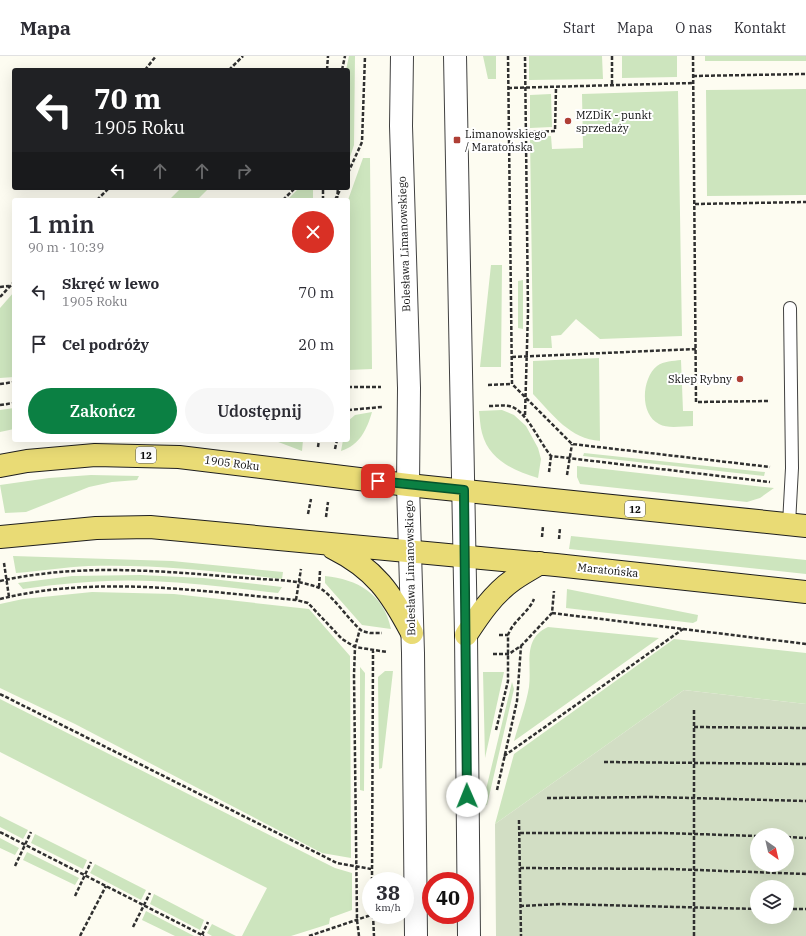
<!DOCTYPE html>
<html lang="pl">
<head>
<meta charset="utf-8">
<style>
  :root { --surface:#fff; --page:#f7f7f7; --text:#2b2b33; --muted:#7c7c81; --line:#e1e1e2; --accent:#0b8043 }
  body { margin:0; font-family:"IBM Plex Serif",serif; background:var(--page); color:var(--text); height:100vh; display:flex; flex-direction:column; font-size:15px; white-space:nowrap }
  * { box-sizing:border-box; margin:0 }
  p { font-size:13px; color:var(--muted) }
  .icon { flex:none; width:22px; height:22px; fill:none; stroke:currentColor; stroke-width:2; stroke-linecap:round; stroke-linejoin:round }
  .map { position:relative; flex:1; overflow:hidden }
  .drawer { position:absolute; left:12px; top:142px; width:338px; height:244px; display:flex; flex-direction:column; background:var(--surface); border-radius:4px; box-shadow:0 4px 16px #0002 }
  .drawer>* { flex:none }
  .hud { position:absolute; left:12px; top:12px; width:338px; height:122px; border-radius:4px; box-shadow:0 4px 16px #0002; background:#202124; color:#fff; overflow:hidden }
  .needle { width:26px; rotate:146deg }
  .controls { position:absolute; left:750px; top:772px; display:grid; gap:8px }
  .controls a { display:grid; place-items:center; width:44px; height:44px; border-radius:50%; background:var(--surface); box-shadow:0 4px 16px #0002; font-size:20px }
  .speed { position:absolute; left:362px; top:816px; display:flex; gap:8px; font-size:20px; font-weight:700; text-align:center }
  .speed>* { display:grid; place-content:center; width:52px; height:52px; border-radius:50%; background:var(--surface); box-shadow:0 4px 16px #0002; line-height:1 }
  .speed small { font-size:10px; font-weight:400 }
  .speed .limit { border:6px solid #d22; background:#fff; color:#111 }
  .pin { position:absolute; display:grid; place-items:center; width:34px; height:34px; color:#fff; margin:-17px; border-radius:8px; box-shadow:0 2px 6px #0006 }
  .me { position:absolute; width:44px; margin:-22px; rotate:359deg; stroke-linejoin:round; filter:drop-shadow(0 0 3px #0008) }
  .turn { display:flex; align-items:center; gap:14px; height:84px; padding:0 16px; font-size:18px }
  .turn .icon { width:52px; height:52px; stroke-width:2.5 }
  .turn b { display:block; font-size:28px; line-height:34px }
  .lanes { display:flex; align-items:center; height:38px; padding:0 16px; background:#0003; justify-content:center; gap:20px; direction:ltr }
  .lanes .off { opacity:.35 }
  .round { display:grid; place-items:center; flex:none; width:42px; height:42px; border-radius:21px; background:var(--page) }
  .overview { display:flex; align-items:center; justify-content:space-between; height:68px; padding:0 16px }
  h1 { font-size:24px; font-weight:600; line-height:30px }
  .action { display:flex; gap:8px; margin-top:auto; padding:8px 16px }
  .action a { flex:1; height:46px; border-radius:24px; background:var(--accent); color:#fff; font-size:16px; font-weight:600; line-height:46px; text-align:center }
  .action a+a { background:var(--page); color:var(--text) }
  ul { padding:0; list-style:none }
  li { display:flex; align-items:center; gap:12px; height:52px; padding:0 16px }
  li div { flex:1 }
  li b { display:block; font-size:15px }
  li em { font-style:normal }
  header { display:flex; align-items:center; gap:24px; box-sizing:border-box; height:56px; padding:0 20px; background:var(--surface); border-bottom:1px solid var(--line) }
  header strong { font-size:19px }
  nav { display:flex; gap:22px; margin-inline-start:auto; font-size:14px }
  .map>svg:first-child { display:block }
</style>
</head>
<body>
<header>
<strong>Mapa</strong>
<nav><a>Start</a><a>Mapa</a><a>O nas</a><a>Kontakt</a></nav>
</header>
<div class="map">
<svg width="806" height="880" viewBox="0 0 806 880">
  <rect width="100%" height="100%" fill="#fdfcf1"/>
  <path fill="#cde5be" d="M349,0H355L354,89L348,107V14H346Z
    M483,0H496V23H488Z
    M529,0H602L603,23L529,24Z
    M622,0H677V21L622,22Z
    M705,0H806V5H705Z
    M806,33V139L707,140L706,34Z
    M678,35L682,280L600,283L576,263L561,279L551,280L552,292H533L530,81L551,80L552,93L583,92L582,38Z
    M551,38L552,71L530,72V39Z
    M363,102H370L372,313L348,314V144Z
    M181,132H209L197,144H169Z
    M299,132H313V144H287Z
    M491,209H502L501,311H480Z
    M523,224V273L518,272V225Z
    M14,236V321L0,322V252Z
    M599,302L600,385C570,383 553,359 533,338V305Z
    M681,304L683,355H693V370C682,370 668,373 659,368C639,358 642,322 657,310C664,305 673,305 681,304Z
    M14,352V373L0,376V354Z
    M502,354L514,359L526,370L538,392L541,403L538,422C514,415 489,404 482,377C480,370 480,362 479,355Z
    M372,356C367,373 360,389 341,395L343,384H348V365L355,359Z
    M273,384H303L302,395Z
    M584,397L765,416L764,420L583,400Z
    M577,410L774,432L760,442L747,446L580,428L577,421Z
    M91,419L139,420L137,424L112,426L89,431L26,456L5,457L0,429L49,422Z
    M571,480L806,504V518L569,493Z
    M13,500L172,505L283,516L282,523C217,515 154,508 89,510C65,511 40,515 16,517Z
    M140,519L203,522L282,531L278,537C236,532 193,527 151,525C108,523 65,527 23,533L18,527L72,520Z
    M325,520C357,523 384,538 391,573L362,569L325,527Z
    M567,533L698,559L697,565L693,567L566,552Z
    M92,536L174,538L309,553L350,600L351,802L322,797L75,668L0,632V548L23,543Z
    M548,571L659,582L514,685C519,667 526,649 529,631C532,608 522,583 548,571Z
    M674,583L806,597V648L684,634L495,768L514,698Z
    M360,611L365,617L364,735L360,734Z
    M385,615H393L382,712L379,713L378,621Z
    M483,616H504L485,702Z
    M512,626L514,633L487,749L482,750Z
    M0,643L321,805L335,812L352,817V854L330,862L329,868L291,880H242L267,832L0,696Z
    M0,760L28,774L23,783L0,771Z
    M35,778L87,804L83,813L31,787Z
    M0,782L19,792L15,799L0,792Z
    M27,796L79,822L75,829L23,804Z
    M95,808L146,834L141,844L90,817Z
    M154,838L204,864L200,874L150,848Z
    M146,855L194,880H175L142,864Z
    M212,868L236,880H212L207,877Z"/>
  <path fill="#d2dec4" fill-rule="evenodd" d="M684,634L806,648V880H496L495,768ZM757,779H787V809H757ZM757,831H787V861H757Z"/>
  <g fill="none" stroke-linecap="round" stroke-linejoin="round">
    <defs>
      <path id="service" d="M789,468L792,412L790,252"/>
      <path id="tertiary" d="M402,0L401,70L409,332L408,429L413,597L416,880
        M455,0L466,579L469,880"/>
      <path id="primary" d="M0,410L27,405L95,399L179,401L408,429L806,470
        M0,481L96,472L150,471L556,509L806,536
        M333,492C375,513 391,537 412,577
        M466,579C479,559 493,538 513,524C521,518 531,513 540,507"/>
    </defs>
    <use href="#service" stroke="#414141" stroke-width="14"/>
    <use href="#tertiary" stroke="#414141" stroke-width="24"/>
    <use href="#primary" stroke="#1f1f1f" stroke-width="24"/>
    <path stroke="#303030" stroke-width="2.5" stroke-dasharray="4 2" stroke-linecap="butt" d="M508,0L512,328L572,388L770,411
      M612,0V30
      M693,0L696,346L770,345
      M145,14L156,0
      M229,14L243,0
      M327,14L328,0
      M342,14L345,0
      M693,20L806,18
      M508,32L693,27
      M509,77L555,75L556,32
      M348,117L362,86L365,0
      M97,144L109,132
      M283,144L295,132
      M323,144V132
      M335,144L341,132
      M337,144L338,132
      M695,148L806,146
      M0,231L9,230
      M0,241L14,226
      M512,301L696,293
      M0,328L14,326
      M488,329L512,328
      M348,331H381
      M0,349L14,347
      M489,350C496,350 502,349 509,350C526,353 539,386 551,400L770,426
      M348,354L382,351
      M525,359L528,256L525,0
      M318,391L319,384
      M335,393L337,384
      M549,416L551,400
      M567,419L572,388
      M308,458L311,443
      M326,461L328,446
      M542,481L543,470
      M559,483L560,472
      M4,507L9,541
      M0,525C80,507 164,515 245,522C268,524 295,523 317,531C330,535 349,565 362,575L370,577H382
      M319,531L320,515
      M0,543C97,519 198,535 296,544L308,547L342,583L355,591L387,596
      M296,544L301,513
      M552,557L806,588
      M499,579H508
      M493,598H509L522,589L552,557L554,535
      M0,638L337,807L371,813
      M694,671L806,672
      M496,674L508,625V579C513,565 528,557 534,543
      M504,700L683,573
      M604,706L806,708
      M497,734L517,645L521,590
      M547,742L653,741L806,745
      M519,764L521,880
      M0,776L204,880
      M520,777H663L757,780
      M787,781L806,782
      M15,810L31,776
      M520,812L670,813L806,818
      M372,825L373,595
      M75,840L91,806
      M520,850L561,848L757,853
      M787,853H806
      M373,859L374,880
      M133,871L150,837
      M202,879L208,866
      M80,880L106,830
      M309,880L371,859
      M359,880L357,864L354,619L355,591L360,573
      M694,880V652"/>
    <use href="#service" stroke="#fff" stroke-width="12"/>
    <use href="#tertiary" stroke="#fff" stroke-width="22"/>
    <use href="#primary" stroke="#e9db75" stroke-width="22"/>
  </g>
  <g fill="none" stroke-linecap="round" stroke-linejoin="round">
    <defs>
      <path id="route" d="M378,425L464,434L467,740"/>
    </defs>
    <use href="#route" stroke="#07532c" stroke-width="10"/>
    <use href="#route" stroke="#0b8043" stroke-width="7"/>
  </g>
  <g fill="#af3f35" stroke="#fff" stroke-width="1.5">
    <circle cx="568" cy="65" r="4"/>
    <rect x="453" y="80" width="8" height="8" rx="2"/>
    <circle cx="740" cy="323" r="4"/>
  </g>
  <g text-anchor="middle" stroke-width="4" stroke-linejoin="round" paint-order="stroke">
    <g fill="#fff" stroke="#565656" stroke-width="1">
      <rect x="136" y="391" width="20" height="16" rx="3"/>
      <rect x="625" y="445" width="20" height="16" rx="3"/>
    </g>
    <g font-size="10" font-weight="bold" fill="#0e0e0e">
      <text x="146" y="403">12</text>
      <text x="635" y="457">12</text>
    </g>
    <g font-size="11" fill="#0e0e0e" stroke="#fff" text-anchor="start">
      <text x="576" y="63">MZDiK - punkt<tspan x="576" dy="13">sprzedaży</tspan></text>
      <text x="465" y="82">Limanowskiego<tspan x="465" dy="13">/ Maratońska</tspan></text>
      <text x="732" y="327" text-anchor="end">Sklep Rybny</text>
    </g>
    <g font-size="11" fill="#0e0e0e" stroke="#fff">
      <text transform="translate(404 188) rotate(-92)" y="4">Bolesława Limanowskiego</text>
      <text transform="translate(232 407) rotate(7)" y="4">1905 Roku</text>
      <text transform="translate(410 512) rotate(-91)" y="4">Bolesława Limanowskiego</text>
      <text transform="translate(608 514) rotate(6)" y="4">Maratońska</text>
    </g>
  </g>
</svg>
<div class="controls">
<a><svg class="needle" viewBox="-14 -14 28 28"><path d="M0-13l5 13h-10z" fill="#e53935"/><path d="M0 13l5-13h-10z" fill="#7c7c81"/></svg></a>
<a><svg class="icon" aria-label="layers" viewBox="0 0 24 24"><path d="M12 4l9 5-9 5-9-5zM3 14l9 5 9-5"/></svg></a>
</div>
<div class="speed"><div>38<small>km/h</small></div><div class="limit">40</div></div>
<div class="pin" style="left:378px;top:425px;background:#d93025"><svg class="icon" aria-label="arrive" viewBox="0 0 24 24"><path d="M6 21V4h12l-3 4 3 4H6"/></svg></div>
<svg class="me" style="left:467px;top:740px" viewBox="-20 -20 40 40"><circle r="19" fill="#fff"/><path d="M0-13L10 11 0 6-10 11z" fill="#0b8043"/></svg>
<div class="hud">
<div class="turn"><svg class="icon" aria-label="left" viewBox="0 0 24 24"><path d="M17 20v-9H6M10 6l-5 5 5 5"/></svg><div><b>70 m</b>1905 Roku</div></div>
<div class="lanes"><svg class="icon" aria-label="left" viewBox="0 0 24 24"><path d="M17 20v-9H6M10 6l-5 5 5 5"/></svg><svg class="icon off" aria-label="ahead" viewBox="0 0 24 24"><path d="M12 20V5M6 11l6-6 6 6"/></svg><svg class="icon off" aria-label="ahead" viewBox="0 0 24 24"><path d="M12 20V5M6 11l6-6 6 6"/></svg><svg class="icon off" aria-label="right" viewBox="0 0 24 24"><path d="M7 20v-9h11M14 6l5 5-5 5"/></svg></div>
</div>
<section class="drawer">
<div class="overview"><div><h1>1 min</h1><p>90 m · 10:39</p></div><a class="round" style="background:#d93025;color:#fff"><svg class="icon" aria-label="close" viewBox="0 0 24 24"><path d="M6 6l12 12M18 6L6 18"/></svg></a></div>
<ul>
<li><svg class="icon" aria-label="left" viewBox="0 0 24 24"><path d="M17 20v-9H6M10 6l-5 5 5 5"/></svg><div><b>Skręć w lewo</b><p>1905 Roku</p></div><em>70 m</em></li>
<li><svg class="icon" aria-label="arrive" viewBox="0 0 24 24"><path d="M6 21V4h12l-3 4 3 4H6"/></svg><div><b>Cel podróży</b></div><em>20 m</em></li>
</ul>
<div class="action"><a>Zakończ</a><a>Udostępnij</a></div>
</section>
</div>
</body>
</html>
